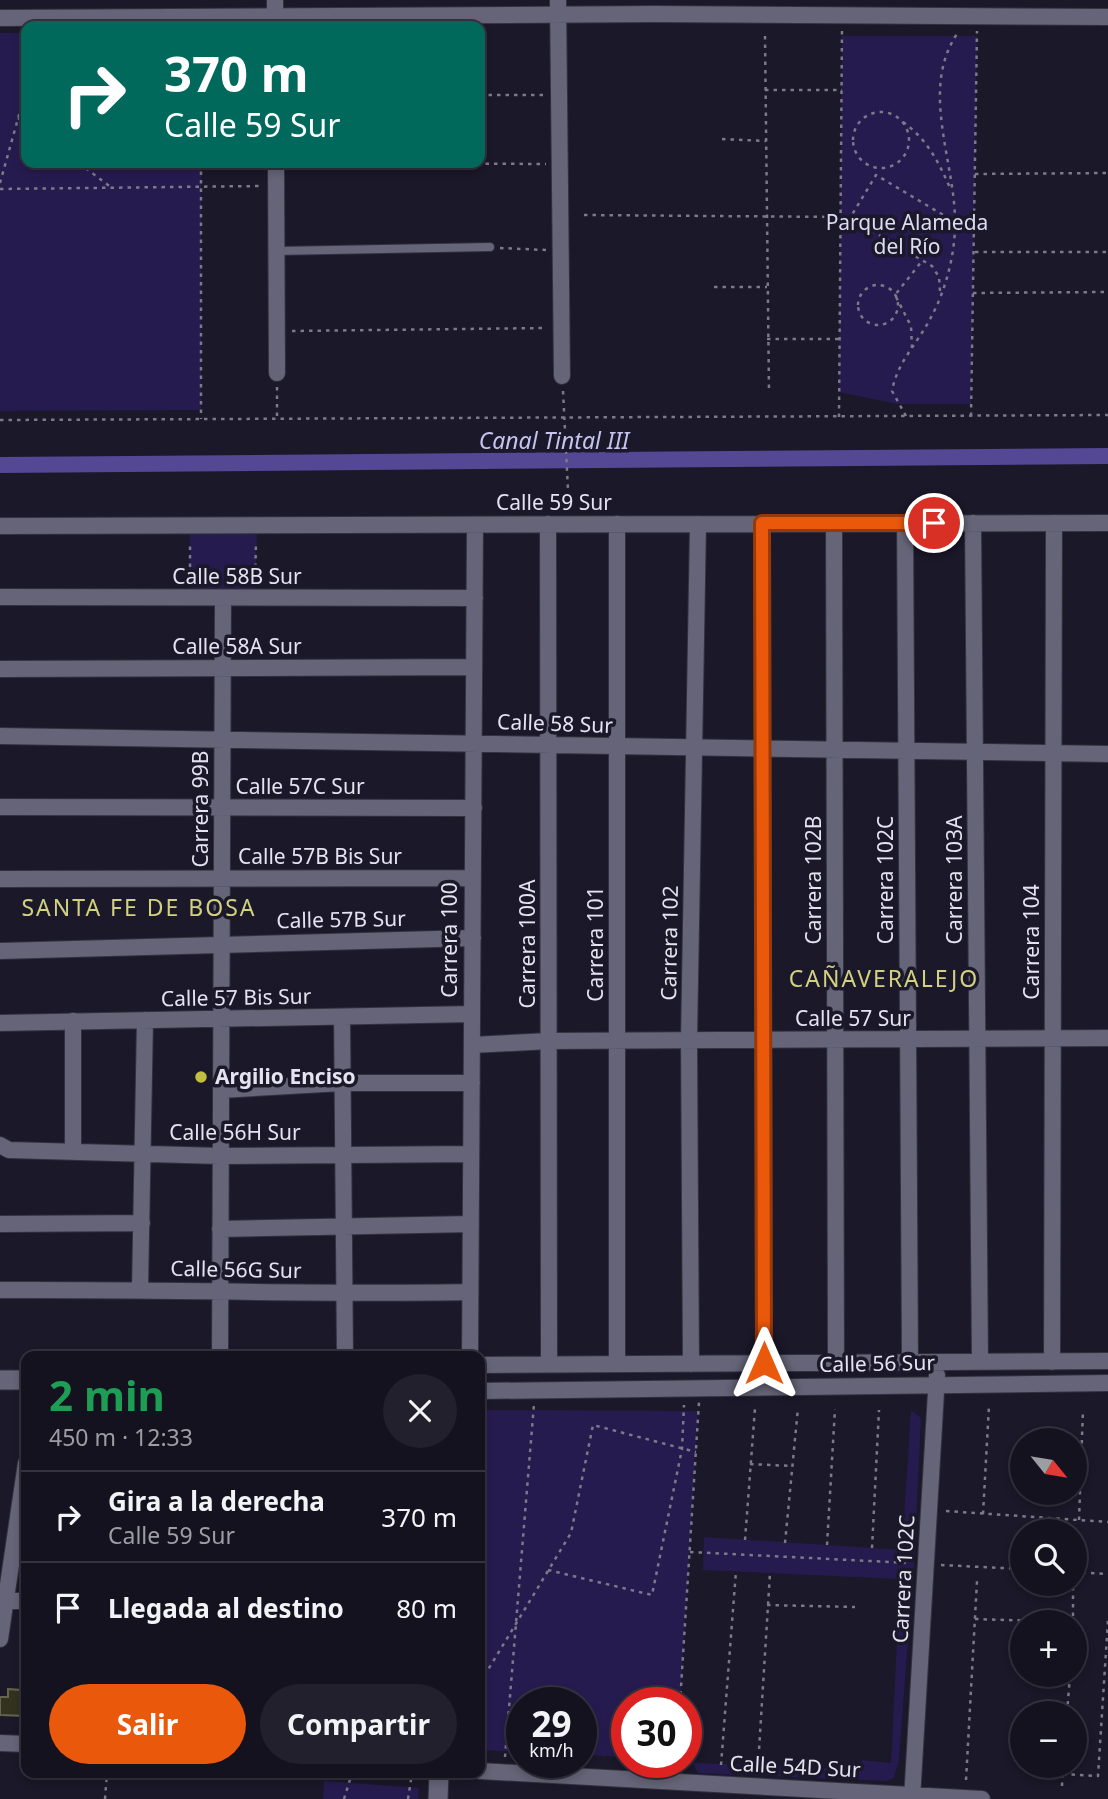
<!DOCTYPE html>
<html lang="es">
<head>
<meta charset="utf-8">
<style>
  :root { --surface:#14121f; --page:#21202c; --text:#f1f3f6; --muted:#9d9ea4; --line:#33323d; --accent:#ea580c }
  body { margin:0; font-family:"Noto Sans",sans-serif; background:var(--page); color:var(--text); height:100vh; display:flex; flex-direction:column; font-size:26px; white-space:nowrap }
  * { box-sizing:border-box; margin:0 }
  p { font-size:23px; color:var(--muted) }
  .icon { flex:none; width:38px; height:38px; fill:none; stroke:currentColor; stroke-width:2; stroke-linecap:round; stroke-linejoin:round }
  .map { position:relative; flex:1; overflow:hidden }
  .side { position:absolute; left:21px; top:1351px; width:464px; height:427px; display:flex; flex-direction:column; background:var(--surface); border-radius:14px; box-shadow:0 4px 10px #0003,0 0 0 2px var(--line) }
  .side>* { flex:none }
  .hud { position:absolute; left:21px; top:21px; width:464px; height:147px; border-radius:14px; box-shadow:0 4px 10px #0003,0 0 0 2px var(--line); background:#00695c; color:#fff; overflow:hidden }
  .needle { width:46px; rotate:120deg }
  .fabs { position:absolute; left:1010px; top:1428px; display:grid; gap:14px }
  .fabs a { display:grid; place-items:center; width:77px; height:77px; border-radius:50%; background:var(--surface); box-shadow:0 4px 10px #0003,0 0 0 2px var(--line); font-size:35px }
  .speed { position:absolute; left:506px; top:1687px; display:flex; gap:14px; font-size:35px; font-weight:700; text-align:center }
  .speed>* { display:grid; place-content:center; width:91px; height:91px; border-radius:50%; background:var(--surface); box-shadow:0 4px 10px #0003,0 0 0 2px var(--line); line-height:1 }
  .speed small { font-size:18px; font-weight:400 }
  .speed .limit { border:10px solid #d22; background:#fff; color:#111 }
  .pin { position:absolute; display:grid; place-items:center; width:60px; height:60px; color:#fff; margin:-30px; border:4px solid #fff; border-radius:50%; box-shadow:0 2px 7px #0007 }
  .me { position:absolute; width:77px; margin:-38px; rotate:0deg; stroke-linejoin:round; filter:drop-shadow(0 0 5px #0008) }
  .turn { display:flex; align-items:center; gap:24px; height:147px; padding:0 28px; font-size:32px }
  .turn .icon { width:91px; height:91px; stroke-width:2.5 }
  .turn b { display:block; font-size:49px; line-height:60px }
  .round { display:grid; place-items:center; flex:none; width:74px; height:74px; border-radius:37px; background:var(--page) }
  .overview { display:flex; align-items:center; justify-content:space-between; height:119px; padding:0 28px }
  h1 { font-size:42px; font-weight:700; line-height:52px; color:#1e9e55 }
  .cta { display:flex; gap:14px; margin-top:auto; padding:14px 28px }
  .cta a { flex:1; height:80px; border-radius:42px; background:var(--accent); color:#fff; font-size:28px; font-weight:700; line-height:80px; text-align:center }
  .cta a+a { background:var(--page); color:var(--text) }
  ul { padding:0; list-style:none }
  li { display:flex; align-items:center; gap:21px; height:91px; padding:0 28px; border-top:2px solid var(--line) }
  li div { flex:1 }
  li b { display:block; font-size:26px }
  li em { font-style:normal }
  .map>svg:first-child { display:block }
</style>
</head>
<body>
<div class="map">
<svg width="1108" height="1799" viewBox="0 0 1108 1799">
  <rect width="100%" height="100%" fill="#1a1829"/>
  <path fill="#261b4f" d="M0,33H26V163H201V410L0,411Z
    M842,36H977L971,404H897L839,392Z
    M190,532H257L255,589L190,588Z
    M482,1410L698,1411L680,1703H626V1757L581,1755V1703H522L521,1752L480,1750Z
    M911,1410L921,1418L914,1563L899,1759L894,1778L886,1781L698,1773L693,1763L860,1769L862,1760L891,1763L900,1579L703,1570L704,1537L902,1550Z
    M324,1781L419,1788L418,1799H323Z"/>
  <path fill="#544794" d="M1108,448V464L0,473V457Z"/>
  <path fill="#32321e" stroke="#64644f" stroke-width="2" d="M8,1689L21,1690V1697H26V1716L0,1715V1697H8Z"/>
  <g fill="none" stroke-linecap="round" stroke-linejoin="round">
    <defs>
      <path id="service" d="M276,251L490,247"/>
      <path id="minor" d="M275,0V26
        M558,0L562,376
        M0,18L654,14L1108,17
        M276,163L277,373
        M762,523L764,1363
        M834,523L836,1363
        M905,523L910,1362
        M973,523L980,1362
        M548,524L549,1364
        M617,524V1364
        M0,526L1108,523
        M0,597L475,598
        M0,669L474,667
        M0,736L1108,754
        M0,807L474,808
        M0,879L473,878
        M0,951L473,938
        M342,1017L345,1356
        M0,1023L472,1014
        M472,1045L549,1041L1108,1038
        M221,1090L342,1083H472
        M0,1145L9,1150L220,1156L471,1154
        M73,1152V1021
        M0,1224L142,1223
        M220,1229L471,1224
        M140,1289L145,1020
        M0,1290C157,1289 314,1295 470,1292
        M220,1356L223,598
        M470,1356L475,525
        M1052,1362L1054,523
        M691,1364L689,1040L698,524
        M480,1365L1108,1361
        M480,1391L1108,1383
        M0,1601H26
        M0,1639L26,1463
        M0,1743L26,1744
        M480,1771L982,1799
        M912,1799L937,1375"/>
      <path id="tertiary" d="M0,1380H26
        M438,1799L439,1773"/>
    </defs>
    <use href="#service" stroke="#32313d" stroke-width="10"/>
    <use href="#minor" stroke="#32313d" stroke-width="18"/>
    <use href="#tertiary" stroke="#32313d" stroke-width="21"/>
    <path stroke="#7c7a89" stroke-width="2.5" stroke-dasharray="3.5 5" stroke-linecap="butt" d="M765,36L769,392
      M765,90H842
      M480,95H545
      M853 140a28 28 0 1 1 56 0a28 28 0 1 1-56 0Z
      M18,118L26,124
      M903,122C928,140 939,163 951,190
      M722,139L766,141
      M79,163L112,188
      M201,163V419
      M358,163L546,164
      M975,174L1108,173
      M0,183L26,90
      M0,189L262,186
      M584,215L840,217
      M500,248L546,250
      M975,252H1108
      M858 305a20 20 0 1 1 40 0a20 20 0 1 1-40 0Z
      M714,287H767
      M940,291L939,277L932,266L850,218L876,175L955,222
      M973,293L1108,292
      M292,331L547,328
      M767,339H840
      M912,348L911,326L895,295L922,261
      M277,387V419
      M563,391L569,510
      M906,416L892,391C897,363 916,345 929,321C945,293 955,256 955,224C956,162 918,88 959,31
      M971,416L977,31
      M839,417L842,29
      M0,420L1108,415
      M190,584V542
      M255,584L256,542
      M750,1464L792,1466
      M946,1511L1108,1522
      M983,1514L989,1406
      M1079,1520L1083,1410
      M745,1540L755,1408
      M785,1543L798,1408
      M827,1545L835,1409
      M872,1548L879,1410
      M690,1552L910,1563
      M941,1565L1022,1569
      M548,1570L652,1595L682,1449L684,1405
      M1074,1572L1108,1574
      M1073,1587V1622
      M767,1605L855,1607
      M975,1619L1068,1622
      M480,1683L571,1533L593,1425L696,1452
      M680,1703L699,1402
      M1067,1713L1070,1675
      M505,1757L534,1404
      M721,1765L736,1571
      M758,1766L770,1573
      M1063,1774L1098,1776L1108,1620
      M966,1780L977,1581
      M1062,1786L1063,1766
      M105,1799L107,1773
      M344,1799L352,1773
      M408,1799L412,1773"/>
    <use href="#service" stroke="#656478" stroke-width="8"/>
    <use href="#minor" stroke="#656478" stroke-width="16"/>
    <use href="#tertiary" stroke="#656478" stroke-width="19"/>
  </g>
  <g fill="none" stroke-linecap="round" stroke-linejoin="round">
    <defs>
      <path id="route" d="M764,1363L762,523H934"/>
    </defs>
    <use href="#route" stroke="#983908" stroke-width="18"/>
    <use href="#route" stroke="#ea580c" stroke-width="12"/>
  </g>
  <circle fill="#c1be40" stroke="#1a1829" stroke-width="2.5" cx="201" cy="1077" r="7"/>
  <g text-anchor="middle" stroke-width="7" stroke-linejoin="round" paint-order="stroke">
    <g font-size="21" fill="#dcdbf1" stroke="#1a1829">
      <text x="907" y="230">Parque Alameda<tspan x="907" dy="24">del Río</tspan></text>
    </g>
    <g font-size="21" fill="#e4e3ef" stroke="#1a1829">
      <text x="554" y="510">Calle 59 Sur</text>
      <text x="237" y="584">Calle 58B Sur</text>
      <text x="237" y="654">Calle 58A Sur</text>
      <text transform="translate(555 724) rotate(2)" y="7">Calle 58 Sur</text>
      <text x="300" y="794">Calle 57C Sur</text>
      <text transform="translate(201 809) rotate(-90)" y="7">Carrera 99B</text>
      <text x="320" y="864">Calle 57B Bis Sur</text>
      <text transform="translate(814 880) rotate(-90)" y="7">Carrera 102B</text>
      <text transform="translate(886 880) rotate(-90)" y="7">Carrera 102C</text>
      <text transform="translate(955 880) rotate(-90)" y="7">Carrera 103A</text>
      <text transform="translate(341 920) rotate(-1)" y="7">Calle 57B Sur</text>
      <text transform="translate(450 940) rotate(-90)" y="7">Carrera 100</text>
      <text transform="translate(1032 942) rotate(-90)" y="7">Carrera 104</text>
      <text transform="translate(670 943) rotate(-89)" y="7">Carrera 102</text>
      <text transform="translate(528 944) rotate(-90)" y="7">Carrera 100A</text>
      <text transform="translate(596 944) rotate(-90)" y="7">Carrera 101</text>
      <text transform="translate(236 998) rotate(-1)" y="7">Calle 57 Bis Sur</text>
      <text x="853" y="1026">Calle 57 Sur</text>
      <text x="235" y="1140">Calle 56H Sur</text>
      <text transform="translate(236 1270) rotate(1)" y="7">Calle 56G Sur</text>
      <text transform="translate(877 1364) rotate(-1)" y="7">Calle 56 Sur</text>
      <text transform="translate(904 1579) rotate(-87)" y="7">Carrera 102C</text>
      <text transform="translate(795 1767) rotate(3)" y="7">Calle 54D Sur</text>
    </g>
    <g font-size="21" font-weight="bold" fill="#e4e3ef" stroke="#1a1829" text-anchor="start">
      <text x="215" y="1084">Argilio Enciso</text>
    </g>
    <g font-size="23" font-style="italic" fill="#c6c3ee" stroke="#1a1829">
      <text x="554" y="449">Canal Tintal III</text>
    </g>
    <g font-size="23" letter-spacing="2" fill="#d2d182" stroke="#1a1829">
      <text x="139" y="916">SANTA FE DE BOSA</text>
      <text x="884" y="987">CAÑAVERALEJO</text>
    </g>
  </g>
</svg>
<div class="fabs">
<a><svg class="needle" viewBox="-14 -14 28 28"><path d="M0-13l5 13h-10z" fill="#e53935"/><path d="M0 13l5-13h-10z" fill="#9d9ea4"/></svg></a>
<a><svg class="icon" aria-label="search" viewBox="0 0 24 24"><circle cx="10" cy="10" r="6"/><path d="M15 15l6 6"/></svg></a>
<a>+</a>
<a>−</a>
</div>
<div class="speed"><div>29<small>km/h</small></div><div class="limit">30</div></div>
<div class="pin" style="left:934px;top:523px;background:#d93025"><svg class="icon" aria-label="arrive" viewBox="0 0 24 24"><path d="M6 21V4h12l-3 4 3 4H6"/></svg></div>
<svg class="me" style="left:764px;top:1363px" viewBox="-20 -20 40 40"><path d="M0-17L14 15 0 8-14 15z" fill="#ea580c" stroke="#fff" stroke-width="4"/></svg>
<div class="hud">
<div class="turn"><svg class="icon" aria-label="right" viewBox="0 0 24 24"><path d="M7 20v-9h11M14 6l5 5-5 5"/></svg><div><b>370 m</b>Calle 59 Sur</div></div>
</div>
<section class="side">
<div class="overview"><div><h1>2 min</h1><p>450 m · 12:33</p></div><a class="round"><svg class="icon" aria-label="close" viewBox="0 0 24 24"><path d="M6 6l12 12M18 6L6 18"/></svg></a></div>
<ul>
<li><svg class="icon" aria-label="right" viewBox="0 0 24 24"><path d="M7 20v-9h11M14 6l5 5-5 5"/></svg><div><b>Gira a la derecha</b><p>Calle 59 Sur</p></div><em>370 m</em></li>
<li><svg class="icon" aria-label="arrive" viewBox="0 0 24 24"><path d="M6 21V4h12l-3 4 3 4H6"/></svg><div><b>Llegada al destino</b></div><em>80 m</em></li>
</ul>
<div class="cta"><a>Salir</a><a>Compartir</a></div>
</section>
</div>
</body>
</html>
